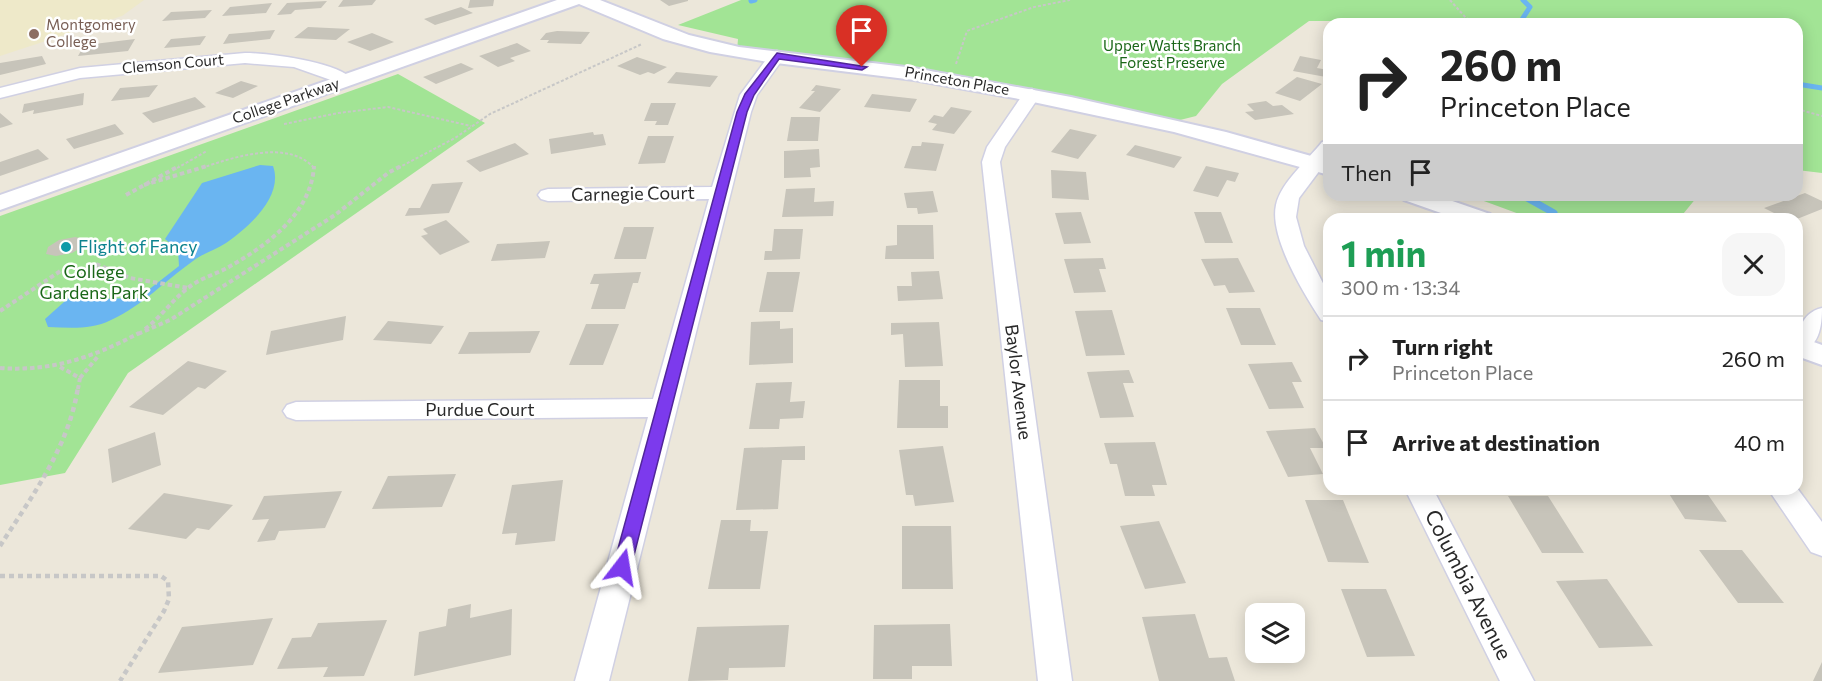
<!DOCTYPE html>
<html lang="en">
<head>
<meta charset="utf-8">
<style>
  :root { --surface:#fff; --page:#f6f6f6; --text:#222; --muted:#767676; --line:#e0e0e0 }
  body { margin:0; font-family:Commissioner,sans-serif; background:var(--page); color:var(--text); height:100vh; display:flex; flex-direction:column; font-size:22px; white-space:nowrap }
  * { box-sizing:border-box; margin:0 }
  p { font-size:20px; color:var(--muted) }
  .icon { flex:none; width:33px; height:33px; fill:none; stroke:currentColor; stroke-width:2; stroke-linecap:round; stroke-linejoin:round }
  .map { position:relative; flex:1; overflow:hidden }
  .side { position:absolute; left:1323px; top:213px; width:480px; height:282px; display:flex; flex-direction:column; background:var(--surface); border-radius:18px; box-shadow:0 3px 15px #0003 }
  .side>* { flex:none }
  .banner { position:absolute; left:1323px; top:18px; width:480px; height:183px; border-radius:18px; box-shadow:0 3px 15px #0003; background:#fff; color:var(--text); overflow:hidden }
  .buttons { position:absolute; left:1245px; top:603px; display:grid; gap:12px }
  .buttons a { display:grid; place-items:center; width:60px; height:60px; border-radius:12px; background:var(--surface); box-shadow:0 3px 15px #0003; font-size:30px }
  .pin { position:absolute; display:grid; place-items:center; width:51px; height:51px; color:#fff; margin:-62px -26px; border-radius:50% 50% 50% 0; rotate:-45deg; box-shadow:0 0 6px #0007 }
  .pin .icon { rotate:45deg }
  .me { position:absolute; width:66px; margin:-33px; rotate:14deg; stroke-linejoin:round; filter:drop-shadow(0 0 4px #0008) }
  .turn { display:flex; align-items:center; gap:21px; height:126px; padding:0 18px; font-size:27px }
  .turn .icon { width:78px; height:78px; stroke-width:2.5 }
  .turn b { display:block; font-size:42px; line-height:51px }
  .then { display:flex; align-items:center; height:57px; padding:0 18px; background:#0003; gap:12px; font-size:22px }
  .round { display:grid; place-items:center; flex:none; width:63px; height:63px; border-radius:18px; background:var(--page) }
  .head { display:flex; align-items:center; justify-content:space-between; height:102px; padding:0 18px }
  h1 { font-size:36px; font-weight:700; line-height:45px; color:#1e9e55 }
  ul { padding:0; list-style:none }
  li { display:flex; align-items:center; gap:18px; height:84px; padding:0 18px; border-top:2px solid var(--line) }
  li div { flex:1 }
  li b { display:block; font-size:22px }
  li em { font-style:normal }
  .map>svg:first-child { display:block }
</style>
</head>
<body>
<div class="map">
<svg width="1822" height="681" viewBox="0 0 1822 681">
  <rect width="100%" height="100%" fill="#ece7da"/>
  <path fill="#eee9c9" d="M0,0H144L122,16L0,56Z"/>
  <path fill="#a2e495" d="M741,0H1822V173L1797,170V24H1386L1375,21H1309L1222,84L1196,116L1164,124L1089,105L737,51L738,39L678,25Z
    M398,74L485,123L128,373L65,473L0,485V216Z
    M1475,195H1703L1697,197L1679,219H1533L1473,197Z"/>
  <path fill="#6ab5f1" d="M260,165L273,166C284,196 249,227 226,243C216,250 203,253 193,261C166,280 142,306 111,320C91,330 70,328 48,327L45,319L74,293L88,291L96,299L138,298L179,266L178,250L165,239L202,183Z"/>
  <g fill="none" stroke-linecap="round" stroke-linejoin="round">
    <path stroke="#6ab5f1" stroke-width="5" d="M1523,0L1530,7L1521,21L1523,24
      M751,1L755,0
      M1797,84L1822,88"/>
    <path stroke="#6ab5f1" stroke-width="7" d="M1522,195L1554,213"/>
  </g>
  <path fill="#c7c4ba" d="M343,0H376L372,5L338,7Z
    M470,0H494L493,6L468,8Z
    M660,0H688V1L669,6Z
    M327,1L321,8L295,10L291,14L277,15L287,3Z
    M272,3L266,13L222,16L230,7Z
    M461,7L473,13L435,25L424,19Z
    M212,10L205,18L162,21L171,12Z
    M308,27L350,29L336,40L294,38Z
    M275,30L270,39L223,44L229,34Z
    M557,31L590,32L581,44L547,43L549,40H540L546,33Z
    M372,33L394,42L370,51L347,42Z
    M206,36L200,45L164,48L171,39Z
    M135,39L128,51L78,56L82,49L91,48L94,44Z
    M517,43L531,51L510,58L515,61L498,67L479,56Z
    M42,56L46,64L0,75V63Z
    M1300,56L1321,60L1317,68L1328,70L1326,77L1293,71Z
    M637,57L667,67L654,74L648,72L640,75L617,66Z
    M461,63L474,69L436,84L423,77Z
    M676,72L718,76L710,87L667,83Z
    M1297,77L1322,84L1300,101L1275,93Z
    M241,81L258,86L233,98L215,93Z
    M158,85L149,97L111,101L120,88Z
    M816,85L841,89L820,112L799,108L815,91H811Z
    M84,93L83,105L33,114L34,110L22,113L24,104Z
    M872,94L917,99L910,112L864,107Z
    M195,97L206,107L153,123L142,113Z
    M1266,101L1273,106L1282,105L1294,114L1255,120L1245,112L1254,111L1247,104Z
    M651,103H676L668,125H655L657,121H644Z
    M951,107L972,111L954,134L932,130L937,124L928,122L934,115L943,117Z
    M0,113L13,124L0,128Z
    M791,117H820L818,141H787Z
    M115,124L124,134L74,149L66,139Z
    M1070,129L1097,135L1078,159L1051,152Z
    M593,132L594,135L603,134L606,145L551,154L549,139Z
    M648,136H674L665,163L638,164Z
    M922,142L944,144L936,171L904,168L912,146H921Z
    M515,143L529,154L480,172L466,161Z
    M1135,145L1182,157L1174,168L1126,155Z
    M38,149L49,159L0,176V162Z
    M819,149L820,167L810,168L811,177L784,178V151Z
    M1206,166L1239,173L1235,182L1227,180L1218,197L1193,191Z
    M1051,170L1086,172L1089,200L1052,198Z
    M463,182L449,213L405,216L409,208H420L432,184Z
    M815,188L814,202L834,201L833,216L782,217L786,189Z
    M933,191L938,212L918,214L917,208H907L904,193Z
    M1805,193L1822,201V209L1797,219H1786L1764,208Z
    M1081,212L1091,243L1064,244L1055,213Z
    M1194,212H1221L1233,243H1205Z
    M446,220L470,242L440,255L421,236L428,234L423,229Z
    M897,225H933L934,259H885L886,246L897,245Z
    M624,227H654L646,259H614Z
    M774,229H803L800,259L764,260L765,251H772Z
    M75,237L85,239L84,246L72,253L56,256L46,254L48,247L59,240Z
    M550,241L545,258L491,261L497,244Z
    M1103,258L1106,269H1099L1106,292L1074,293L1064,259Z
    M1238,258L1255,292L1229,293L1225,285L1214,286L1201,259Z
    M939,271L943,299L898,301L897,286H912L911,272Z
    M641,272L638,283H633L625,309H591L599,284H590L594,274Z
    M767,272H800L793,312H759Z
    M1226,308H1260L1276,345H1241Z
    M1112,310L1125,355L1086,356L1075,311Z
    M346,316L343,340L266,355L271,331Z
    M388,321L444,326L431,344L373,340Z
    M780,321V329L793,328V363L749,365L751,322Z
    M939,322L943,366L905,367L903,334L891,335V323Z
    M586,324H619L603,365H569Z
    M540,331L530,353L458,354L469,332Z
    M188,361L227,371L205,389L198,387L163,415L129,407Z
    M1292,362L1302,382H1292L1304,408L1269,409L1248,364Z
    M1129,370L1134,383H1123L1134,417L1100,418L1087,372Z
    M899,380H940V406H948V428H897Z
    M792,382L790,402L805,401L803,418L780,419L779,429H749L756,383Z
    M1315,428L1326,448H1310L1323,474L1288,477L1266,431Z
    M155,432L161,465L112,483L108,449Z
    M1155,442L1167,485H1152L1155,496H1125L1117,464H1110L1104,443Z
    M805,446V460H782L778,509L736,510L744,448Z
    M943,446L954,502L915,506L913,495H906L899,450Z
    M456,474L442,507L372,509L388,476Z
    M563,480L555,541L515,545L517,533L502,534L512,485Z
    M1666,489H1704L1727,522L1685,519Z
    M342,491L325,528L279,531L275,540L257,542L269,519L252,520L264,496Z
    M164,493L233,505L209,530L197,528L186,539L128,529Z
    M1508,496H1548L1584,553H1542Z
    M1305,500H1343L1369,563L1328,562Z
    M721,520H751L750,531H768L760,589H708Z
    M1159,521L1186,583L1145,589L1120,526Z
    M902,526H951L953,589H902Z
    M1699,550H1742L1784,603H1738Z
    M1607,579L1653,646L1599,648L1556,581Z
    M1341,589H1386L1415,656L1367,657Z
    M471,604L470,618L512,609L511,655L414,676L419,632L446,626L448,609Z
    M1195,614L1209,658L1227,657L1235,681H1159L1142,617Z
    M273,618L253,665L158,673L182,627Z
    M387,620L364,676L323,677L328,667L277,669L292,638L311,637L318,623Z
    M950,624L952,666H912V679H873L874,625Z
    M789,625L785,667L729,668L728,680L688,681L697,627Z
    M1822,662V681H1813Z"/>
  <g fill="none" stroke-linecap="round" stroke-linejoin="round">
    <defs>
      <path id="minor" d="M777,51L785,56L757,95L751,112L609,681H575L648,417L296,420L287,417L283,411L287,405L296,402L653,399L709,199L548,201L541,199L538,195L541,191L548,189L712,187L740,95L771,53Z
        M245,53C268,53 339,62 353,80L345,85L294,67L245,63L80,78L0,98V88L80,68Z
        M1032,89L1041,94L1005,147L1000,162L1072,681H1038L982,162L987,147L1026,90Z
        M1329,140V158L1299,198L1296,217L1304,246L1329,295V322L1321,320C1304,294 1269,237 1276,205C1281,182 1308,160 1322,142Z
        M1822,308C1822,327 1819,348 1797,354C1797,334 1800,313 1822,308Z
        M1797,488L1822,522V556L1811,552L1768,489Z
        M1405,489H1433L1534,681H1500Z"/>
      <path id="tertiary" d="M557,0H600L689,35L739,47L914,68L1071,97L1226,132L1329,161V175L1174,132L1019,99L914,80L768,62L710,52L663,39L579,4L0,210V195Z
        M1400,195H1435L1490,214L1493,219H1458L1404,200Z
        M1797,336L1822,345V365L1797,356Z"/>
    </defs>
    <use href="#minor" stroke="#d0d0e3" stroke-width="3"/>
    <use href="#tertiary" stroke="#d0d0e3" stroke-width="4"/>
    <path stroke="#c7c7c7" stroke-width="2" stroke-dasharray="3 2" stroke-linecap="butt" d="M1450,0L1466,18L1482,24
      M956,64L967,31L1034,7L1070,0
      M1797,109L1822,116
      M284,124L338,113L388,107L471,126
      M177,168L207,151
      M202,168C233,157 289,139 314,168
      M398,168L455,138L490,114L642,44"/>
    <path stroke="#c7c7c7" stroke-width="4" stroke-dasharray="4.5 3" stroke-linecap="butt" d="M144,185L207,166
      M126,195L179,166
      M96,264L130,278L188,288
      M0,311L62,270
      M145,329C161,317 172,300 188,288C199,279 213,275 225,269C265,247 311,215 314,166
      M138,334L170,320L335,215L388,173L401,166
      M60,367L80,378L78,389
      M0,368C51,372 94,357 139,333
      M80,378L99,355"/>
    <path stroke="#c7c7c7" stroke-width="4.5" stroke-dasharray="5 4" stroke-linecap="butt" d="M0,546C32,496 69,447 78,387
      M0,576H161L168,581L169,599L164,611L120,681"/>
    <use href="#minor" fill="#fff" fill-rule="evenodd"/>
    <use href="#tertiary" fill="#fff" fill-rule="evenodd"/>
  </g>
  <path fill="#7c3aed" stroke="#51269a" stroke-width="1.5" d="M777,53L867,67L862,70L779,59L754,95L747,112L631,567L628,572H616L613,567L737,112L745,94Z"/>
  <circle fill="#8d6e63" stroke="#fff" stroke-width="2" cx="34" cy="34" r="6"/>
  <circle fill="#0f9aa8" stroke="#fff" stroke-width="2" cx="66" cy="247" r="6"/>
  <g text-anchor="middle" stroke-width="5" stroke-linejoin="round" paint-order="stroke">
    <g font-size="15" fill="#785e54" stroke="#fff" text-anchor="start">
      <text x="46" y="30">Montgomery<tspan x="46" dy="17">College</tspan></text>
    </g>
    <g font-size="15" fill="#1a6718" stroke="#fff">
      <text x="1172" y="51">Upper Watts Branch<tspan x="1172" dy="17">Forest Preserve</tspan></text>
    </g>
    <g font-size="15" fill="#292929" stroke="#fff">
      <text transform="translate(173 64) rotate(-5)" y="5">Clemson Court</text>
      <text transform="translate(957 81) rotate(10)" y="5">Princeton Place</text>
      <text transform="translate(286 101) rotate(-19)" y="5">College Parkway</text>
    </g>
    <g font-size="18" fill="#292929" stroke="#fff">
      <text transform="translate(633 194) rotate(-1)" y="6">Carnegie Court</text>
      <text transform="translate(1018 382) rotate(83)" y="6">Baylor Avenue</text>
      <text x="480" y="416">Purdue Court</text>
    </g>
    <g font-size="18" fill="#0d838f" stroke="#fff" text-anchor="start">
      <text x="78" y="253">Flight of Fancy</text>
    </g>
    <g font-size="18" fill="#1a6718" stroke="#fff">
      <text x="94" y="278">College<tspan x="94" dy="21">Gardens Park</tspan></text>
    </g>
    <g font-size="21" fill="#292929" stroke="#fff">
      <text transform="translate(1468 585) rotate(63)" y="7">Columbia Avenue</text>
    </g>
  </g>
</svg>
<div class="buttons">
<a><svg class="icon" aria-label="layers" viewBox="0 0 24 24"><path d="M12 4l9 5-9 5-9-5zM3 14l9 5 9-5"/></svg></a>
</div>
<div class="pin" style="left:862px;top:67px;background:#d93025"><svg class="icon" aria-label="arrive" viewBox="0 0 24 24"><path d="M6 21V4h12l-3 4 3 4H6"/></svg></div>
<svg class="me" style="left:622px;top:567px" viewBox="-20 -20 40 40"><path d="M0-17L14 15 0 8-14 15z" fill="#7c3aed" stroke="#fff" stroke-width="4"/></svg>
<div class="banner">
<div class="turn"><svg class="icon" aria-label="right" viewBox="0 0 24 24"><path d="M7 20v-9h11M14 6l5 5-5 5"/></svg><div><b>260 m</b>Princeton Place</div></div>
<div class="then">Then<svg class="icon" aria-label="arrive" viewBox="0 0 24 24"><path d="M6 21V4h12l-3 4 3 4H6"/></svg></div>
</div>
<section class="side">
<div class="head"><div><h1>1 min</h1><p>300 m · 13:34</p></div><a class="round"><svg class="icon" aria-label="close" viewBox="0 0 24 24"><path d="M6 6l12 12M18 6L6 18"/></svg></a></div>
<ul>
<li><svg class="icon" aria-label="right" viewBox="0 0 24 24"><path d="M7 20v-9h11M14 6l5 5-5 5"/></svg><div><b>Turn right</b><p>Princeton Place</p></div><em>260 m</em></li>
<li><svg class="icon" aria-label="arrive" viewBox="0 0 24 24"><path d="M6 21V4h12l-3 4 3 4H6"/></svg><div><b>Arrive at destination</b></div><em>40 m</em></li>
</ul>
</section>
</div>
</body>
</html>
